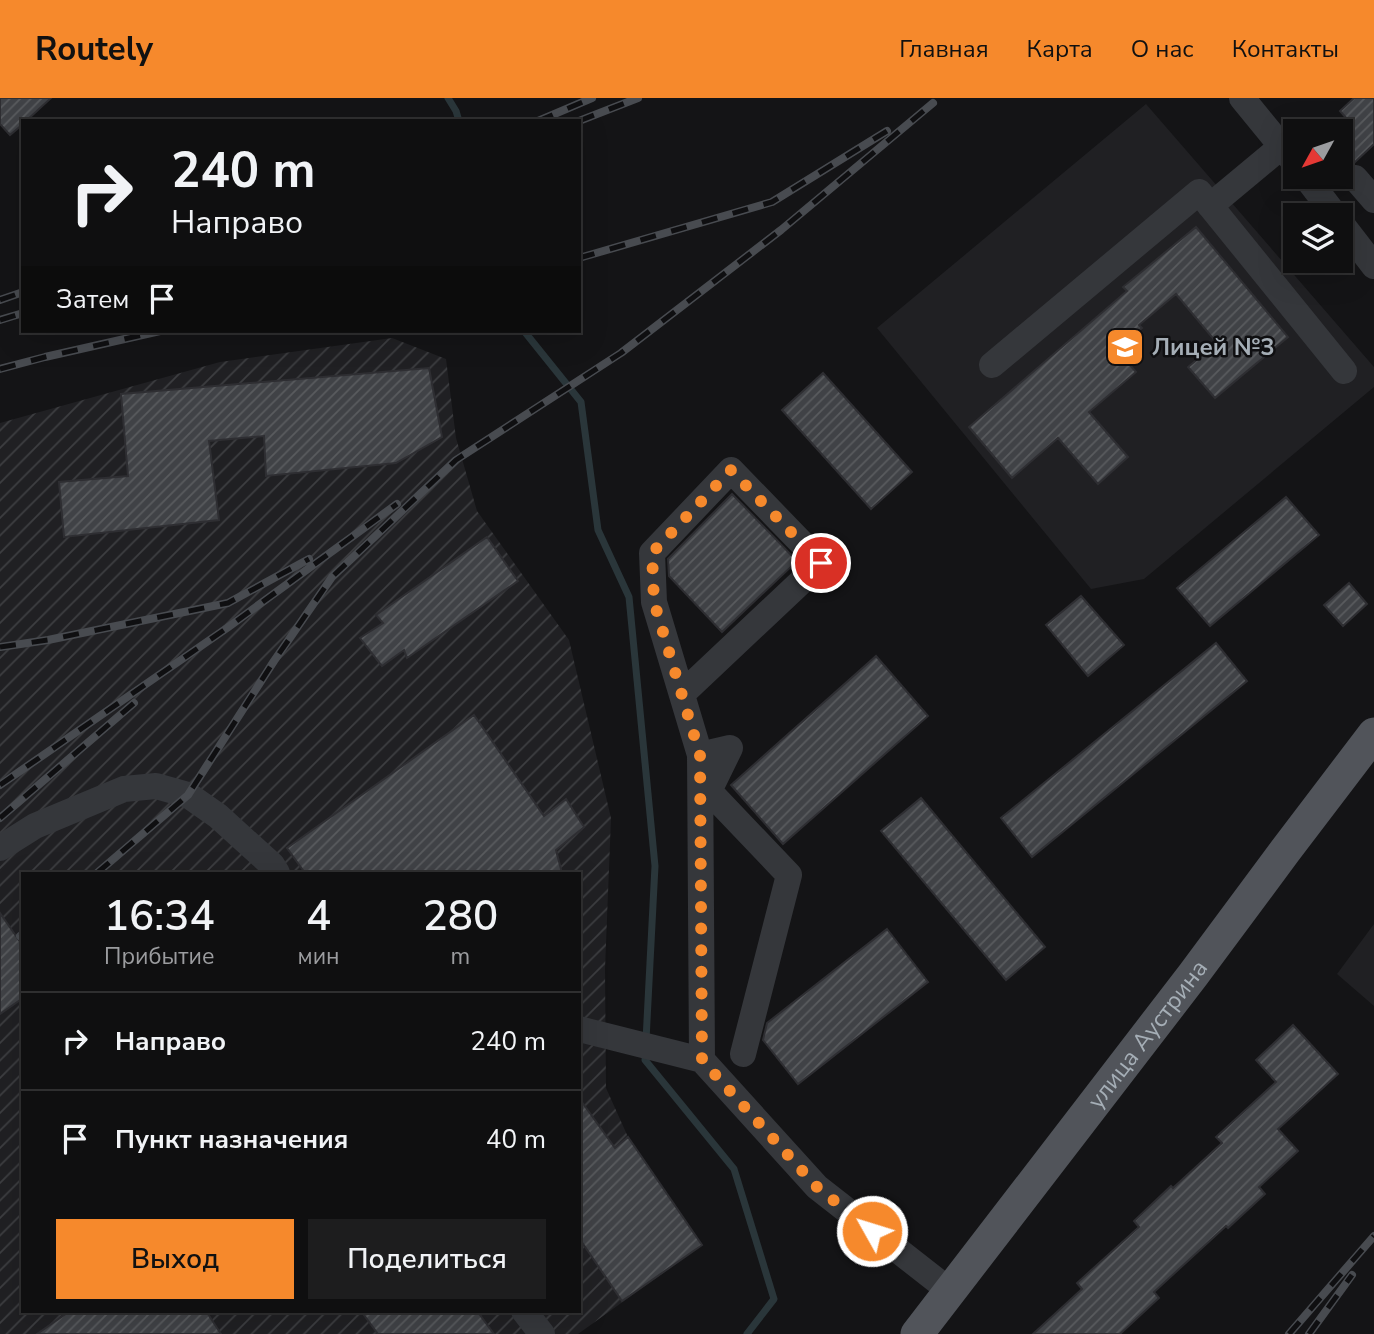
<!DOCTYPE html>
<html lang="ru">
<head>
<meta charset="utf-8">
<style>
  :root { --surface:#0f0f10; --page:#1d1d1e; --text:#f1f3f6; --muted:#9b9c9f; --line:#2f2f30; --accent:#f6892c }
  body { margin:0; font-family:"Nunito Sans",sans-serif; background:var(--page); color:var(--text); height:100vh; display:flex; flex-direction:column; font-size:26px; white-space:nowrap }
  * { box-sizing:border-box; margin:0 }
  p { font-size:23px; color:var(--muted) }
  .icon { flex:none; width:38px; height:38px; fill:none; stroke:currentColor; stroke-width:2; stroke-linecap:round; stroke-linejoin:round }
  .map { position:relative; flex:1; overflow:hidden }
  .panel { position:absolute; left:21px; top:774px; width:560px; height:441px; display:flex; flex-direction:column; background:var(--surface); border-radius:0px; box-shadow:0 7px 28px #0002,0 0 0 2px var(--line) }
  .panel>* { flex:none }
  .top-card { position:absolute; left:21px; top:21px; width:560px; height:214px; border-radius:0px; box-shadow:0 7px 28px #0002,0 0 0 2px var(--line); background:#0f0f10; color:var(--text); overflow:hidden }
  .needle { width:46px; rotate:230deg }
  .tools { position:absolute; left:1283px; top:21px; display:grid; gap:14px }
  .tools a { display:grid; place-items:center; width:70px; height:70px; border-radius:0px; background:var(--surface); box-shadow:0 7px 28px #0002,0 0 0 2px var(--line); font-size:35px }
  .pin { position:absolute; display:grid; place-items:center; width:60px; height:60px; color:#fff; margin:-30px; border:4px solid #fff; border-radius:50%; box-shadow:0 2px 7px #0007 }
  .me { position:absolute; width:77px; margin:-38px; rotate:309deg; stroke-linejoin:round; filter:drop-shadow(0 0 5px #0008) }
  .turn { display:flex; align-items:center; gap:24px; height:147px; padding:0 35px; font-size:32px }
  .turn .icon { width:91px; height:91px; stroke-width:2.5 }
  .turn b { display:block; font-size:49px; line-height:60px }
  .then { display:flex; align-items:center; height:66px; padding:0 35px; background:#0003; gap:14px; font-size:26px }
  .eta { display:flex; justify-content:space-evenly; align-items:center; height:119px; text-align:center }
  .eta b { font-size:42px; font-weight:600; line-height:49px }
  .button { display:flex; gap:14px; margin-top:auto; padding:14px 35px }
  .button a { flex:1; height:80px; border-radius:0px; background:var(--accent); color:#111; font-size:28px; font-weight:600; line-height:80px; text-align:center }
  .button a+a { background:var(--page); color:var(--text) }
  ul { padding:0; list-style:none }
  li { display:flex; align-items:center; gap:21px; height:98px; padding:0 35px; border-top:2px solid var(--line) }
  li div { flex:1 }
  li b { display:block; font-size:26px }
  li em { font-style:normal }
  header { display:flex; align-items:center; gap:42px; box-sizing:border-box; height:98px; padding:0 35px; background:var(--accent); color:#111 }
  header strong { font-size:33px }
  nav { display:flex; gap:38px; margin-inline-start:auto; font-size:24px }
  .map>svg:first-child { display:block }
</style>
</head>
<body>
<header>
<strong>Routely</strong>
<nav><a>Главная</a><a>Карта</a><a>О нас</a><a>Контакты</a></nav>
</header>
<div class="map">
<svg width="1374" height="1236" viewBox="0 0 1374 1236">
  <defs>
    <pattern id="industrial-furrows" width="10" height="10" patternUnits="userSpaceOnUse" patternTransform="scale(1.75)"><rect width="10" height="10" fill="#202023"/><path d="M-1 1l2-2M0 10L10 0M9 11l2-2" fill="none" stroke="#3d3e41"/></pattern>
    <pattern id="building-hatch" width="6" height="6" patternUnits="userSpaceOnUse" patternTransform="scale(1.75)"><rect width="6" height="6" fill="#404246"/><path d="M-1 1l2-2M0 6l6-6M5 7l2-2" fill="none" stroke="#595b5e"/></pattern>
  </defs>
  <rect width="100%" height="100%" fill="#141416"/>
  <path fill="#202023" d="M1146,6L1374,269V289L1144,481L1091,491L877,230Z
    M1374,826V908L1337,876Z"/>
  <path fill="url(#industrial-furrows)" fill-rule="evenodd" d="M392,240L446,261L456,340L477,413L569,542L611,720L605,871L606,990L628,1039L702,1147L578,1236H0V325L220,264ZM23,775H579V1213H23Z"/>
  <g fill="none" stroke-linecap="round" stroke-linejoin="round">
    <path stroke="#2a363a" stroke-width="7" d="M448,0L456,13L459,23
      M524,233L581,304L598,432L629,499L655,768L646,942
      M646,954L645,962L734,1071L774,1201L747,1236"/>
  </g>
  <path fill="url(#building-hatch)" stroke="#2e2e32" stroke-width="2" d="M0,0H51L26,23H23V26L10,37L0,26Z
    M1354,0H1374V46L1354,65H1352L1340,53V29L1348,22L1340,13Z
    M1196,129L1288,239L1215,300L1188,269L1217,245L1176,196L1139,227L1142,230L1117,252L1136,274L1089,314L1128,359L1098,386L1058,340L1012,380L969,329L1127,193L1123,189Z
    M429,270L442,339L396,365L266,378L264,338L209,343L219,422L64,439L59,384L128,378L121,296Z
    M823,275L912,374L871,411L782,312Z
    M732,396L797,463L722,534L669,478L668,461Z
    M1286,399L1319,437L1210,528L1177,490Z
    M487,439L518,483L407,560L404,552L382,568L360,540L383,525L376,517Z
    M1349,485L1367,506L1343,528L1324,507Z
    M1081,498L1124,547L1088,578L1046,527Z
    M1216,545L1247,583L1032,759L1001,720Z
    M876,558L928,618L783,746L731,687Z
    M474,617L544,718L566,701L584,729L556,752L562,775H305L287,750Z
    M921,700L1045,849L1006,882L881,733Z
    M0,815L23,848V900L0,916Z
    M887,831L928,884L798,986L763,942L767,925Z
    M1293,927L1338,976L1278,1031L1298,1053L1259,1089L1265,1096L1228,1130L1226,1128L1154,1194L1159,1200L1120,1236H1033L1082,1191L1077,1185L1139,1129L1134,1123L1171,1088L1173,1090L1222,1045L1216,1039L1276,984L1256,962Z
    M579,1000L615,1050L628,1039L702,1147L622,1203L579,1140Z
    M70,1213H206L221,1236H37Z
    M361,1213H477L494,1236H378Z"/>
  <g fill="none" stroke-linecap="round" stroke-linejoin="round">
    <path stroke="#35373b" stroke-width="26" d="M1242,0L1295,65
      M1306,79L1335,117
      M1355,80L1374,102
      M1210,108L1282,48
      M1340,124L1374,168
      M992,267L1199,94L1344,273
      M682,596L821,465L731,372L652,455L654,504L700,657L702,962L817,1089L950,1193
      M700,657L730,650L709,693L789,777L743,956
      M0,750L35,728L124,691L156,688L188,697L218,718L272,767L277,775
      M579,931L702,962
      M524,1213L542,1236"/>
    <path stroke="#51545a" stroke-width="33" id="s1" d="M917,1236L1193,877L1285,753L1374,636"/>
    <defs>
      <path id="rail" d="M538,23L592,0
        M579,23L638,0
        M579,160L772,104L887,33
        M0,202L23,194
        M0,222L23,215
        M0,271L45,259L160,233
        M0,549L48,542L228,505L309,461
        M0,687L227,530L397,406
        M0,720L134,605
        M97,775L188,697L274,563L332,479L456,362L621,255L781,132L933,5
        M20,838L23,836
        M1289,1236L1374,1138
        M1309,1236L1352,1177"/>
    </defs>
    <use href="#rail" stroke="#484b50" stroke-width="8"/>
    <use href="#rail" stroke="#0f0f11" stroke-width="5" stroke-dasharray="16" stroke-linecap="butt"/>
  </g>
  <g fill="none" stroke-linecap="round" stroke-linejoin="round">
    <path stroke="#f6892c" stroke-width="12" stroke-dasharray="0 21.6" d="M821,465L731,372L652,455L654,504L700,657L702,962L817,1089L872,1133"/>
  </g>
  <defs>
    <symbol id="school-square" viewBox="-11 -11 22 22"><rect x="-9" y="-9" width="18" height="18" rx="4" fill="#f6892c" stroke="#0f0f11"/><path d="M0-5L7-2L0 1L-7-2ZM-4 1L0 2.5L4 1V4Q0 6-4 4Z" fill="#fff"/></symbol>
  </defs>
  <g fill-rule="evenodd">
    <use href="#school-square" x="1103" y="227" width="44" height="44"/>
  </g>
  <g text-anchor="middle" stroke-width="5" stroke-linejoin="round" paint-order="stroke">
    <g font-size="24" font-weight="bold" fill="#a5aeb6" stroke="#0f0f11" text-anchor="start">
      <text x="1152" y="257">Лицей №3</text>
    </g>
    <g font-size="24" fill="#a5aeb6" stroke="#0f0f11">
      <text dy="8" stroke="none"><textPath href="#s1" startOffset="378">улица Аустрина</textPath></text>
    </g>
  </g>
</svg>
<div class="tools">
<a><svg class="needle" viewBox="-14 -14 28 28"><path d="M0-13l5 13h-10z" fill="#e53935"/><path d="M0 13l5-13h-10z" fill="#9b9c9f"/></svg></a>
<a><svg class="icon" aria-label="layers" viewBox="0 0 24 24"><path d="M12 4l9 5-9 5-9-5zM3 14l9 5 9-5"/></svg></a>
</div>
<div class="pin" style="left:821px;top:465px;background:#d93025"><svg class="icon" aria-label="arrive" viewBox="0 0 24 24"><path d="M6 21V4h12l-3 4 3 4H6"/></svg></div>
<svg class="me" style="left:872px;top:1133px" viewBox="-20 -20 40 40"><circle r="17" fill="#f6892c" stroke="#fff" stroke-width="3"/><path d="M0-11L8 9 0 5-8 9z" fill="#fff"/></svg>
<div class="top-card">
<div class="turn"><svg class="icon" aria-label="right" viewBox="0 0 24 24"><path d="M7 20v-9h11M14 6l5 5-5 5"/></svg><div><b>240 m</b>Направо</div></div>
<div class="then">Затем<svg class="icon" aria-label="arrive" viewBox="0 0 24 24"><path d="M6 21V4h12l-3 4 3 4H6"/></svg></div>
</div>
<section class="panel">
<div class="eta">
<div><b>16:34</b><p>Прибытие</p></div>
<div><b>4</b><p>мин</p></div>
<div><b>280</b><p>m</p></div>
</div>
<ul>
<li><svg class="icon" aria-label="right" viewBox="0 0 24 24"><path d="M7 20v-9h11M14 6l5 5-5 5"/></svg><div><b>Направо</b></div><em>240 m</em></li>
<li><svg class="icon" aria-label="arrive" viewBox="0 0 24 24"><path d="M6 21V4h12l-3 4 3 4H6"/></svg><div><b>Пункт назначения</b></div><em>40 m</em></li>
</ul>
<div class="button"><a>Выход</a><a>Поделиться</a></div>
</section>
</div>
</body>
</html>
